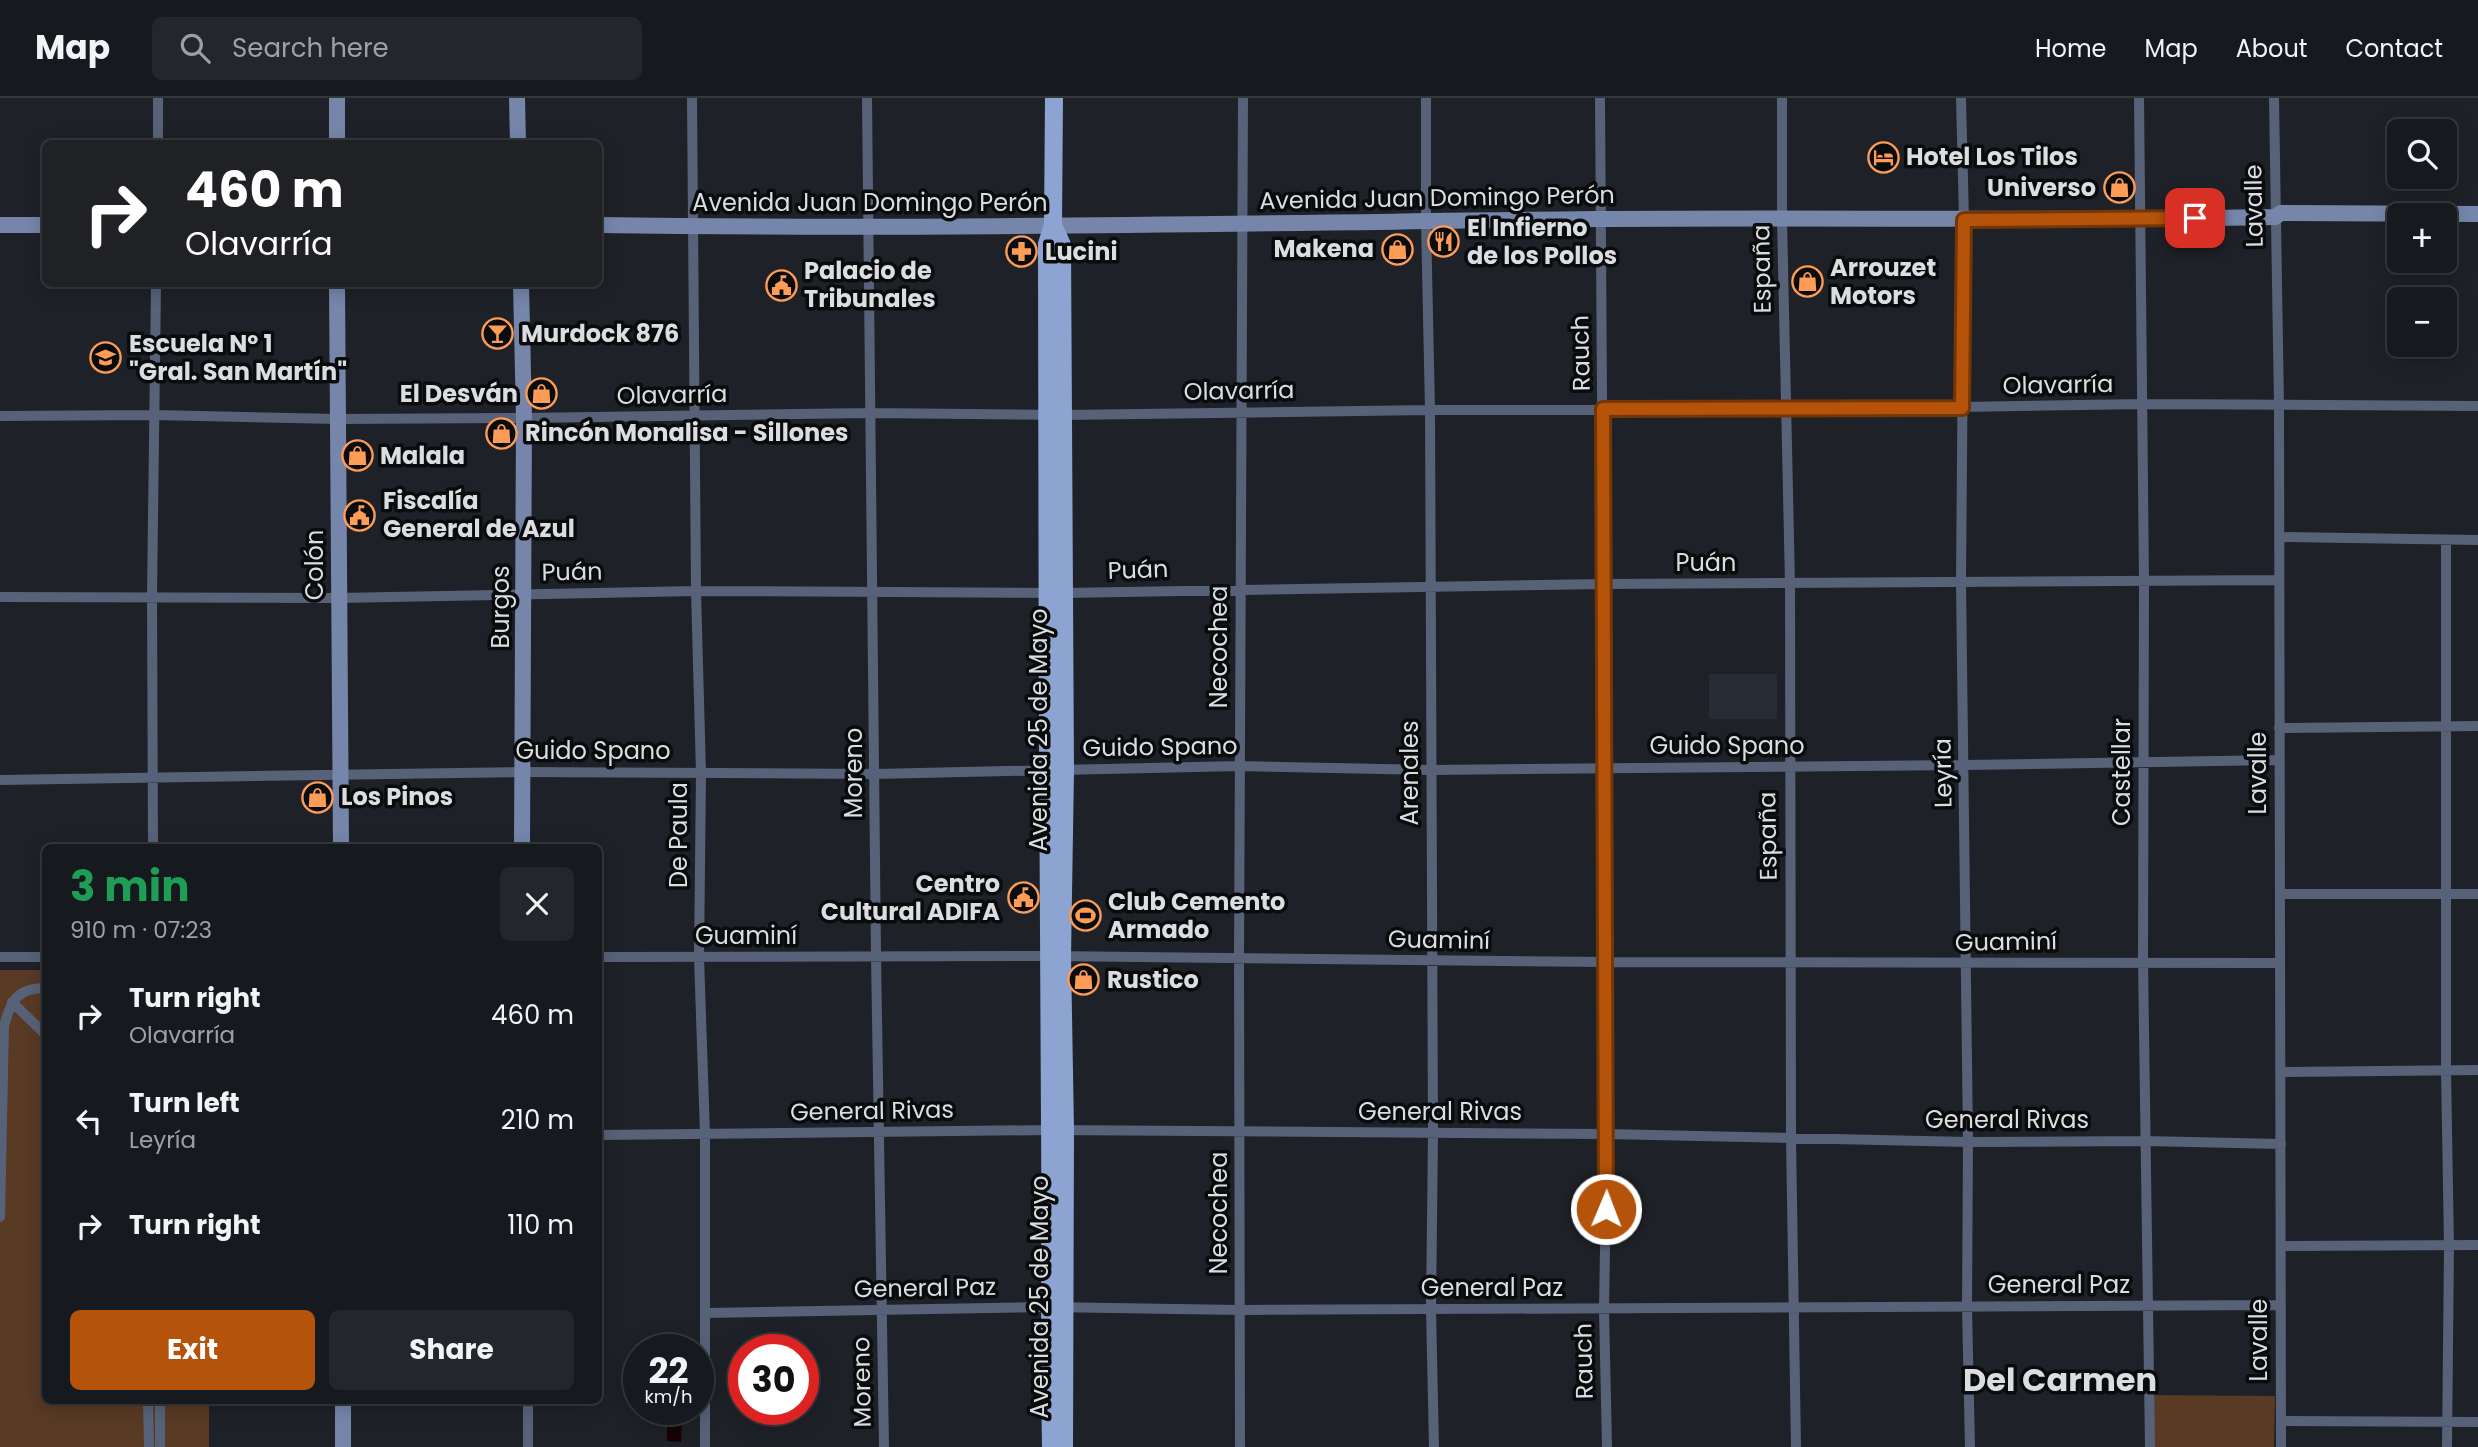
<!DOCTYPE html>
<html lang="en">
<head>
<meta charset="utf-8">
<style>
  :root { --surface:#16191d; --page:#23262a; --text:#f1f3f6; --muted:#9ea0a4; --line:#35383b; --accent:#b45309 }
  body { margin:0; font-family:Poppins,sans-serif; background:var(--page); color:var(--text); height:100vh; display:flex; flex-direction:column; font-size:26px; white-space:nowrap }
  * { box-sizing:border-box; margin:0 }
  p { font-size:23px; color:var(--muted) }
  .icon { flex:none; width:38px; height:38px; fill:none; stroke:currentColor; stroke-width:2; stroke-linecap:round; stroke-linejoin:round }
  .map { position:relative; flex:1; overflow:hidden }
  .panel { position:absolute; left:42px; top:746px; width:560px; height:560px; display:flex; flex-direction:column; background:var(--surface); border-radius:10px; box-shadow:0 4px 18px #0003,0 0 0 2px var(--line) }
  .panel>* { flex:none }
  .guide { position:absolute; left:42px; top:42px; width:560px; height:147px; border-radius:10px; box-shadow:0 4px 18px #0003,0 0 0 2px var(--line); background:#202124; color:#fff; overflow:hidden }
  .tools { position:absolute; left:2387px; top:21px; display:grid; gap:14px }
  .tools a { display:grid; place-items:center; width:70px; height:70px; border-radius:10px; background:var(--surface); box-shadow:0 4px 18px #0003,0 0 0 2px var(--line); font-size:35px }
  .speed { position:absolute; left:623px; top:1236px; display:flex; gap:14px; font-size:35px; font-weight:700; text-align:center }
  .speed>* { display:grid; place-content:center; width:91px; height:91px; border-radius:50%; background:var(--surface); box-shadow:0 4px 18px #0003,0 0 0 2px var(--line); line-height:1 }
  .speed small { font-size:18px; font-weight:400 }
  .speed .limit { border:10px solid #d22; background:#fff; color:#111 }
  .pin { position:absolute; display:grid; place-items:center; width:60px; height:60px; color:#fff; margin:-30px; border-radius:14px; box-shadow:0 4px 10px #0006 }
  .me { position:absolute; width:77px; margin:-38px; rotate:1deg; stroke-linejoin:round; filter:drop-shadow(0 0 5px #0008) }
  .turn { display:flex; align-items:center; gap:24px; height:147px; padding:0 28px; font-size:32px }
  .turn .icon { width:91px; height:91px; stroke-width:2.5 }
  .turn b { display:block; font-size:49px; line-height:60px }
  .round { display:grid; place-items:center; flex:none; width:74px; height:74px; border-radius:10px; background:var(--page) }
  .overview { display:flex; align-items:center; justify-content:space-between; height:119px; padding:0 28px }
  h1 { font-size:42px; font-weight:700; line-height:52px; color:#1e9e55 }
  .button { display:flex; gap:14px; margin-top:auto; padding:14px 28px }
  .button a { flex:1; height:80px; border-radius:10px; background:var(--accent); color:#fff; font-size:28px; font-weight:700; line-height:80px; text-align:center }
  .button a+a { background:var(--page); color:var(--text) }
  ul { padding:0; list-style:none }
  li { display:flex; align-items:center; gap:21px; height:105px; padding:0 28px }
  li div { flex:1 }
  li b { display:block; font-size:26px }
  li em { font-style:normal }
  header { display:flex; align-items:center; gap:42px; box-sizing:border-box; height:98px; padding:0 35px; background:var(--surface); border-bottom:2px solid var(--line) }
  header strong { font-size:33px }
  nav { display:flex; gap:38px; margin-inline-start:auto; font-size:24px }
  .search { width:490px; height:63px; background:var(--page); display:flex; align-items:center; gap:18px; box-sizing:border-box; padding:0 24px; border-radius:10px; color:var(--muted); font-size:26px }
  .map>svg:first-child { display:block }
</style>
</head>
<body>
<header>
<strong>Map</strong>
<div class="search"><svg class="icon" aria-label="search" viewBox="0 0 24 24"><circle cx="10" cy="10" r="6"/><path d="M15 15l6 6"/></svg>Search here</div>
<nav><a>Home</a><a>Map</a><a>About</a><a>Contact</a></nav>
</header>
<div class="map">
<svg width="2478" height="1349" viewBox="0 0 2478 1349">
  <rect width="100%" height="100%" fill="#1e2127"/>
  <path fill="#262b35" d="M1709,576H1777V621H1709Z"/>
  <path fill="#583a25" d="M0,872H45L46,1302H209V1349H0Z
    M2154,1297L2275,1298L2274,1349H2154Z"/>
  <path fill="#170200" d="M667,1318H682L681,1344L667,1343Z"/>
  <g fill="none" stroke-linecap="round" stroke-linejoin="round">
    <path stroke="#576278" stroke-width="10" d="M692,0L696,493L701,675L699,859L705,1036V1349
      M867,0L876,858L884,1349
      M1426,0V123L1430,312L1433,1035L1431,1211L1434,1349
      M1600,0L1607,1036L1604,1211L1607,1349
      M1782,0V121L1790,486L1791,1041L1796,1349
      M1961,0L1964,122L1961,483L1968,1044L1967,1209L1970,1349
      M2139,0L2144,484L2143,863L2150,1349
      M2274,0L2279,308L2281,1349
      M158,46V0
      M0,318L155,317L338,321L524,320L871,315L1063,317L1430,312H1785L2143,306L2478,308
      M2279,439L2478,442
      M2446,442V972L2449,1148L2447,1349
      M0,499L338,500L696,493L1064,495L1603,486L2278,482
      M2279,630L2478,628
      M0,682L522,674L875,676L1240,668L1430,672L1964,667L2278,662
      M153,749L152,498L156,186
      M2280,796H2478
      M0,859H46
      M598,859L1049,858L1605,864L2279,865
      M12,904L46,937
      M2282,974L2478,972
      M598,1037L1050,1032L1607,1036L1968,1044L2145,1043L2281,1046
      M0,1119L4,928C11,902 17,890 46,890
      M2281,1148L2478,1147
      M705,1215L1048,1209L1240,1212L2280,1207
      M148,1302L149,1349
      M160,1302V1349
      M528,1302V1349
      M2281,1323L2478,1324
      M1240,1349L1239,860L1243,0"/>
    <path stroke="#7586aa" stroke-width="16" d="M517,0L518,46
      M337,46V0
      M0,127H46
      M598,127C930,132 1261,125 1593,121C1820,119 2048,123 2275,119L2281,115L2478,116
      M337,186L341,749
      M521,186L524,320L522,749
      M343,1302V1349"/>
    <path stroke="#8da3d1" stroke-width="18" d="M1053,127L1062,147L1065,672L1062,859L1065,1032L1064,1349
      M1051,1349C1049,1242 1051,1135 1050,1029C1047,735 1048,440 1047,146L1053,127L1054,0"/>
  </g>
  <g fill="none" stroke-linecap="round" stroke-linejoin="round">
    <defs>
      <path id="route" d="M1606,1111L1603,311L1962,310L1964,122L2195,120"/>
    </defs>
    <use href="#route" stroke="#753606" stroke-width="18"/>
    <use href="#route" stroke="#b45309" stroke-width="12"/>
  </g>
  <defs>
    <symbol id="hotel-ring" viewBox="-11 -11 22 22"><circle r="9.5" fill="#090b0d" stroke="#fd9c56" stroke-width="1.5"/><path d="M-6-4.5h1.5V1H6V5H4.5V3h-9V5H-6ZM-4 0a1.8 1.8 0 1 1 3.6 0ZM.5 0V-2.5h3Q6-2.5 6 0Z" fill="#fd9c56"/></symbol>
    <symbol id="shop-ring" viewBox="-11 -11 22 22"><circle r="9.5" fill="#090b0d" stroke="#fd9c56" stroke-width="1.5"/><path d="M-5-2.5h2.3a2.7 3.5 0 0 1 5.4 0H5L5.5 6h-11ZM-1.5-2.5h3a1.5 2.3 0 0 0-3 0Z" fill="#fd9c56"/></symbol>
    <symbol id="restaurant-ring" viewBox="-11 -11 22 22"><circle r="9.5" fill="#090b0d" stroke="#fd9c56" stroke-width="1.5"/><path d="M-5-6h1v4h1v-4h1v4h1v-4h1v5L-1.5 .5V6h-2V.5L-5-1ZM5-6V6H3V1.5H1.5Q1.5-4 5-6Z" fill="#fd9c56"/></symbol>
    <symbol id="pharmacy-ring" viewBox="-11 -11 22 22"><circle r="9.5" fill="#090b0d" stroke="#fd9c56" stroke-width="1.5"/><path d="M-2-6h4v4h4v4h-4v4h-4v-4h-4v-4h4Z" fill="#fd9c56"/></symbol>
    <symbol id="civic-ring" viewBox="-11 -11 22 22"><circle r="9.5" fill="#090b0d" stroke="#fd9c56" stroke-width="1.5"/><path d="M-.6-6.5H3V-4.5H.6V-3L4-1V1h2V6H-6V1h2V-1L-.6-3ZM-1.2 2.5V6h2.4V2.5Z" fill="#fd9c56"/></symbol>
    <symbol id="bar-ring" viewBox="-11 -11 22 22"><circle r="9.5" fill="#090b0d" stroke="#fd9c56" stroke-width="1.5"/><path d="M-6-5H6L.8 .8V4.5H3.5V6h-7V4.5H-.8V.8Z" fill="#fd9c56"/></symbol>
    <symbol id="school-ring" viewBox="-11 -11 22 22"><circle r="9.5" fill="#090b0d" stroke="#fd9c56" stroke-width="1.5"/><path d="M0-5L7-2L0 1L-7-2ZM-4 1L0 2.5L4 1V4Q0 6-4 4Z" fill="#fd9c56"/></symbol>
    <symbol id="stadium-ring" viewBox="-11 -11 22 22"><circle r="9.5" fill="#090b0d" stroke="#fd9c56" stroke-width="1.5"/><path d="M0-5a6.5 5 0 1 0 0 10a6.5 5 0 1 0 0-10ZM-3.5-1.8h7v3.6h-7Z" fill="#fd9c56"/></symbol>
  </defs>
  <g fill-rule="evenodd">
    <use href="#hotel-ring" x="1866" y="42" width="35" height="35"/>
    <use href="#shop-ring" x="2102" y="72" width="35" height="35"/>
    <use href="#restaurant-ring" x="1426" y="126" width="35" height="35"/>
    <use href="#shop-ring" x="1380" y="134" width="35" height="35"/>
    <use href="#pharmacy-ring" x="1004" y="136" width="35" height="35"/>
    <use href="#shop-ring" x="1790" y="166" width="35" height="35"/>
    <use href="#civic-ring" x="764" y="170" width="35" height="35"/>
    <use href="#bar-ring" x="480" y="218" width="35" height="35"/>
    <use href="#school-ring" x="88" y="242" width="35" height="35"/>
    <use href="#shop-ring" x="524" y="278" width="35" height="35"/>
    <use href="#shop-ring" x="484" y="318" width="35" height="35"/>
    <use href="#shop-ring" x="340" y="340" width="35" height="35"/>
    <use href="#civic-ring" x="342" y="400" width="35" height="35"/>
    <use href="#shop-ring" x="300" y="682" width="35" height="35"/>
    <use href="#civic-ring" x="1006" y="782" width="35" height="35"/>
    <use href="#stadium-ring" x="1068" y="800" width="35" height="35"/>
    <use href="#shop-ring" x="1066" y="864" width="35" height="35"/>
  </g>
  <g text-anchor="middle" stroke-width="7" stroke-linejoin="round" paint-order="stroke">
    <g font-size="24" font-weight="bold" fill="#dcdde1" stroke="#090b0d" text-anchor="start">
      <text x="1906" y="67">Hotel Los Tilos</text>
      <text x="2096" y="98" text-anchor="end">Universo</text>
      <text x="1467" y="138">El Infierno<tspan x="1467" dy="28">de los Pollos</tspan></text>
      <text x="1374" y="159" text-anchor="end">Makena</text>
      <text x="1045" y="162">Lucini</text>
      <text x="1830" y="178">Arrouzet<tspan x="1830" dy="28">Motors</tspan></text>
      <text x="804" y="181">Palacio de<tspan x="804" dy="28">Tribunales</tspan></text>
      <text x="521" y="244">Murdock 876</text>
      <text x="129" y="254">Escuela Nº 1<tspan x="129" dy="28">"Gral. San Martín"</tspan></text>
      <text x="518" y="304" text-anchor="end">El Desván</text>
      <text x="525" y="343">Rincón Monalisa - Sillones</text>
      <text x="380" y="366">Malala</text>
      <text x="383" y="411">Fiscalía<tspan x="383" dy="28">General de Azul</tspan></text>
      <text x="341" y="707">Los Pinos</text>
      <text x="1000" y="794" text-anchor="end">Centro<tspan x="1000" dy="28">Cultural ADIFA</tspan></text>
      <text x="1108" y="812">Club Cemento<tspan x="1108" dy="28">Armado</tspan></text>
      <text x="1107" y="890">Rustico</text>
    </g>
    <g font-size="24" fill="#dcdde1" stroke="#090b0d">
      <text transform="translate(1437 100) rotate(-1)" y="8">Avenida Juan Domingo Perón</text>
      <text x="870" y="113">Avenida Juan Domingo Perón</text>
      <text transform="translate(2254 108) rotate(-91)" y="8">Lavalle</text>
      <text transform="translate(1762 171) rotate(-91)" y="8">España</text>
      <text transform="translate(1581 255) rotate(-91)" y="8">Rauch</text>
      <text transform="translate(2058 287) rotate(-1)" y="8">Olavarría</text>
      <text transform="translate(1239 293) rotate(-1)" y="8">Olavarría</text>
      <text transform="translate(672 297) rotate(-1)" y="8">Olavarría</text>
      <text x="1706" y="473">Puán</text>
      <text transform="translate(315 467) rotate(-90)" y="8">Colón</text>
      <text transform="translate(1138 472) rotate(-2)" y="8">Puán</text>
      <text transform="translate(572 474) rotate(-1)" y="8">Puán</text>
      <text transform="translate(501 509) rotate(-90)" y="8">Burgos</text>
      <text transform="translate(1219 549) rotate(-90)" y="8">Necochea</text>
      <text transform="translate(1039 632) rotate(-90)" y="8">Avenida 25 de Mayo</text>
      <text x="1727" y="656">Guido Spano</text>
      <text transform="translate(1160 649) rotate(-1)" y="8">Guido Spano</text>
      <text x="593" y="661">Guido Spano</text>
      <text transform="translate(2122 674) rotate(-90)" y="8">Castellar</text>
      <text transform="translate(854 675) rotate(-90)" y="8">Moreno</text>
      <text transform="translate(1410 675) rotate(-90)" y="8">Arenales</text>
      <text transform="translate(1943 675) rotate(-91)" y="8">Leyría</text>
      <text transform="translate(2258 675) rotate(-90)" y="8">Lavalle</text>
      <text transform="translate(679 737) rotate(-90)" y="8">De Paula</text>
      <text transform="translate(1768 738) rotate(-91)" y="8">España</text>
      <text x="746" y="846">Guaminí</text>
      <text transform="translate(1439 842) rotate(1)" y="8">Guaminí</text>
      <text transform="translate(2006 844) rotate(-1)" y="8">Guaminí</text>
      <text transform="translate(872 1013) rotate(-1)" y="8">General Rivas</text>
      <text x="1440" y="1022">General Rivas</text>
      <text x="2007" y="1030">General Rivas</text>
      <text transform="translate(1219 1115) rotate(-90)" y="8">Necochea</text>
      <text x="2059" y="1195">General Paz</text>
      <text transform="translate(925 1190) rotate(-1)" y="8">General Paz</text>
      <text x="1492" y="1198">General Paz</text>
      <text transform="translate(1040 1199) rotate(-90)" y="8">Avenida 25 de Mayo</text>
      <text transform="translate(2259 1242) rotate(-90)" y="8">Lavalle</text>
      <text transform="translate(1584 1263) rotate(-91)" y="8">Rauch</text>
      <text transform="translate(862 1284) rotate(-91)" y="8">Moreno</text>
    </g>
    <g font-size="32" font-weight="bold" fill="#dcdde1" stroke="#090b0d">
      <text x="2060" y="1293">Del Carmen</text>
    </g>
  </g>
</svg>
<div class="tools">
<a><svg class="icon" aria-label="search" viewBox="0 0 24 24"><circle cx="10" cy="10" r="6"/><path d="M15 15l6 6"/></svg></a>
<a>+</a>
<a>−</a>
</div>
<div class="speed"><div>22<small>km/h</small></div><div class="limit">30</div></div>
<div class="pin" style="left:2195px;top:120px;background:#d93025"><svg class="icon" aria-label="arrive" viewBox="0 0 24 24"><path d="M6 21V4h12l-3 4 3 4H6"/></svg></div>
<svg class="me" style="left:1606px;top:1111px" viewBox="-20 -20 40 40"><circle r="17" fill="#b45309" stroke="#fff" stroke-width="3"/><path d="M0-11L8 9 0 5-8 9z" fill="#fff"/></svg>
<div class="guide">
<div class="turn"><svg class="icon" aria-label="right" viewBox="0 0 24 24"><path d="M7 20v-9h11M14 6l5 5-5 5"/></svg><div><b>460 m</b>Olavarría</div></div>
</div>
<section class="panel">
<div class="overview"><div><h1>3 min</h1><p>910 m · 07:23</p></div><a class="round"><svg class="icon" aria-label="close" viewBox="0 0 24 24"><path d="M6 6l12 12M18 6L6 18"/></svg></a></div>
<ul>
<li><svg class="icon" aria-label="right" viewBox="0 0 24 24"><path d="M7 20v-9h11M14 6l5 5-5 5"/></svg><div><b>Turn right</b><p>Olavarría</p></div><em>460 m</em></li>
<li><svg class="icon" aria-label="left" viewBox="0 0 24 24"><path d="M17 20v-9H6M10 6l-5 5 5 5"/></svg><div><b>Turn left</b><p>Leyría</p></div><em>210 m</em></li>
<li><svg class="icon" aria-label="right" viewBox="0 0 24 24"><path d="M7 20v-9h11M14 6l5 5-5 5"/></svg><div><b>Turn right</b></div><em>110 m</em></li>
</ul>
<div class="button"><a>Exit</a><a>Share</a></div>
</section>
</div>
</body>
</html>
